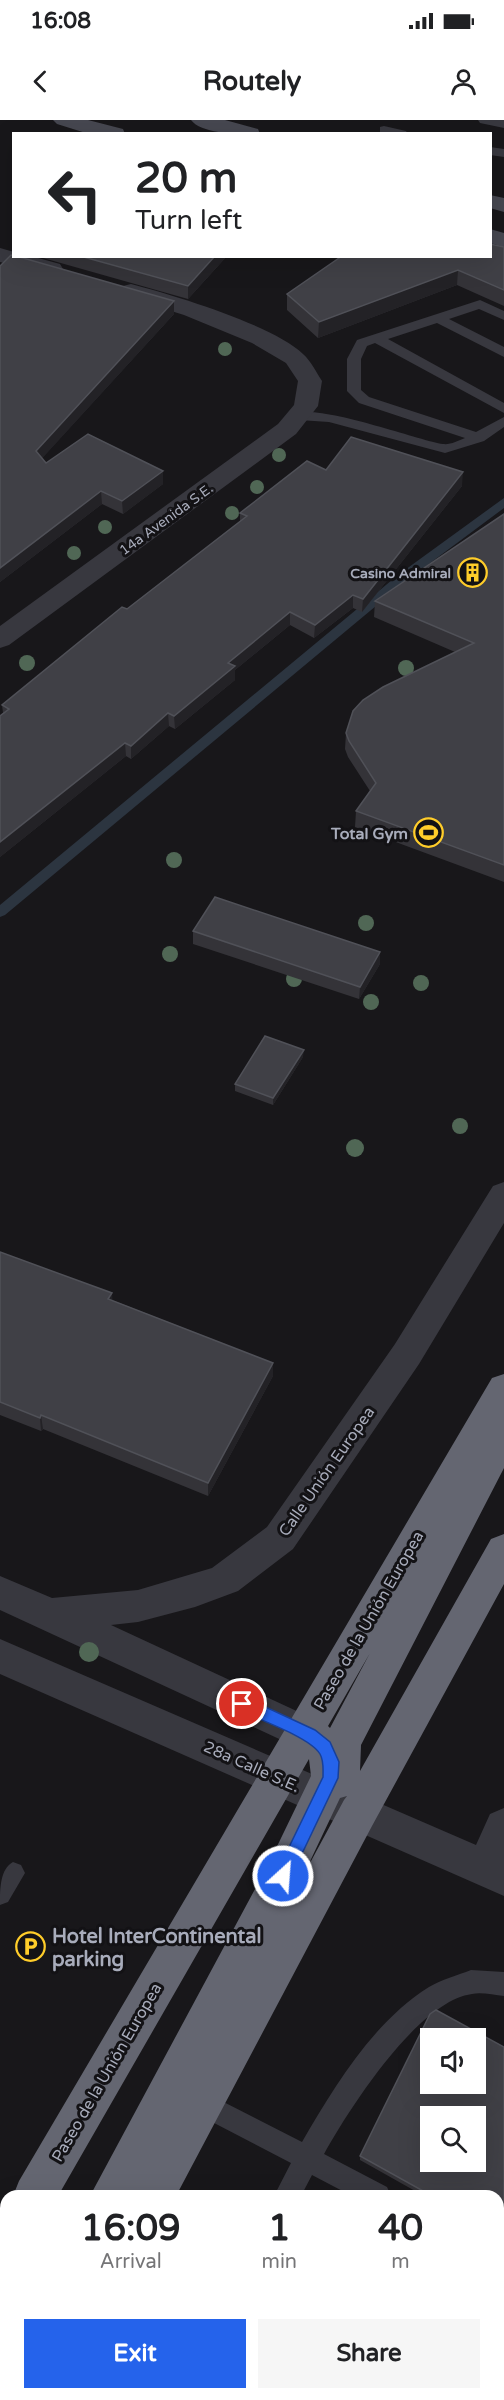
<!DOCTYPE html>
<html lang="en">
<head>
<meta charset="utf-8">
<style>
  :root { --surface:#fff; --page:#f6f6f6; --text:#202124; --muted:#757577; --accent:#2563eb }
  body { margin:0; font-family:"Varela Round",sans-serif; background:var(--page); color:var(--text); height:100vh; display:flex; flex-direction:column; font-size:22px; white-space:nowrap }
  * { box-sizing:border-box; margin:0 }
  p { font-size:20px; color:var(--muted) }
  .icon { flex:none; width:33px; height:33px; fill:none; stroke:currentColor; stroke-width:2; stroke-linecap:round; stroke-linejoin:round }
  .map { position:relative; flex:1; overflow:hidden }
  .sheet { position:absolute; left:0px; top:2070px; width:504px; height:210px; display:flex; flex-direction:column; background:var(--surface); border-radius:18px 18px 0 0; box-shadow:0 6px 24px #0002 }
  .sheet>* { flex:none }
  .banner { position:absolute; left:12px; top:12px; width:480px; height:126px; border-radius:0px; box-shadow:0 6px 24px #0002; background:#fff; color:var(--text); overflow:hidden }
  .controls { position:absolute; left:420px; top:1908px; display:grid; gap:12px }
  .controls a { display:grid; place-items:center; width:66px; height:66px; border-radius:0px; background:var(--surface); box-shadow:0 6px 24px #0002; font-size:30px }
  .pin { position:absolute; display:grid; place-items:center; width:51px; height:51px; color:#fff; margin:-26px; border:3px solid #fff; border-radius:50%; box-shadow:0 2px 6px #0007 }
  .me { position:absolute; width:66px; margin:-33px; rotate:26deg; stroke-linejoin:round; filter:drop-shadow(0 0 4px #0008) }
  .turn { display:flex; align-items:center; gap:21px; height:126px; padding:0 24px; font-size:27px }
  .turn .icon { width:78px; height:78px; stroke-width:2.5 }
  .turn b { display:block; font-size:42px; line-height:51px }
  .eta { display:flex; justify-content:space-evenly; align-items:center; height:102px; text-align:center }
  .eta b { font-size:36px; font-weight:700; line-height:42px }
  .cta { display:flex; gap:12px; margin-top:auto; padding:12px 24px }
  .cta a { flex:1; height:69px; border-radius:0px; background:var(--accent); color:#fff; font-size:24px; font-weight:700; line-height:69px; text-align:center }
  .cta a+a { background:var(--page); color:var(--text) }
  .status { display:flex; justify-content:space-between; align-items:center; height:42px; padding:0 30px; background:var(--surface); direction:ltr }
  .status svg { height:16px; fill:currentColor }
  header { display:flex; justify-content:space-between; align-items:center; height:78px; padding:0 24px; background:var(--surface); font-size:27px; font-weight:700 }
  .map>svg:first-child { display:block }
</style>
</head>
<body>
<div class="status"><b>16:08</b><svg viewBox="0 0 49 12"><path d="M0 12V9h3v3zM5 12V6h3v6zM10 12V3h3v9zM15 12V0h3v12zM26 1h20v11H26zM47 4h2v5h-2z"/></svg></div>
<header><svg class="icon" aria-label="back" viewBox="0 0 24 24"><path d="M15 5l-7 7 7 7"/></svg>Routely<svg class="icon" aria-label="person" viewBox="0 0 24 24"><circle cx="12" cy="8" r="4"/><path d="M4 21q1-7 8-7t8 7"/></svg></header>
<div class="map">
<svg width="504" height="2280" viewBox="0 0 504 2280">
  <rect width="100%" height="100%" fill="#18171a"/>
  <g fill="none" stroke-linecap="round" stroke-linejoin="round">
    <path fill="#2c3540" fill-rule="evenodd" d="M504,378V388L406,461L5,795L0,797V785L398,455Z"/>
    <path fill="#38383f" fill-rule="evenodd" d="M478,0H504V8L480,3Z
      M384,6L406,11L408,14L380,13V7Z
      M490,27L504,29V37L490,35Z
      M480,180L504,191V200L479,189L449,199L504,227V237L437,203L388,219L504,283V293L375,223L367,226L361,239V270L369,277L476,312L504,297V307L484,321L445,333L329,302L299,300L292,296C307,279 417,320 443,324C450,325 458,321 465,318L359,283L347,271V239L357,220Z
      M13,1742L21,1745L25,1753L8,1782L0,1785C0,1769 0,1749 13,1742Z
      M471,1850L504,1852V1876C494,1875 481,1872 472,1874C418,1881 349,1989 324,2034L387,2067L391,2076H352L312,2055L301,2076H274L291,2043L193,1992L190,1983L193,1974L202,1971L302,2022C334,1967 373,1902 429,1867C441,1860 458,1855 471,1850Z
      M498,2129L504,2132V2159L498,2156Z
      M261,2274H295L297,2280H263Z"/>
    <path fill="#38383f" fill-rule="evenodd" d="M0,128L14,132V136H31L60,144L63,149L60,154L52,156L0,142Z
      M131,164C173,175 273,205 303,234C311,241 316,252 322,261L318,286L296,314L9,525L0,528V506L278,304L294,285L298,261L286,243L252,223L184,195L123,176L120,171L123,166Z
      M504,1062V1103L419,1244L293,1429L238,1471L195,1487L138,1502L111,1505L316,1600L322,1612L316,1624L303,1630L290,1624L0,1490V1456L52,1478L138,1470L212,1448L267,1407L395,1224L493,1066Z
      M0,1519L476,1725L490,1694L504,1688V1776L0,1554Z"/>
    <path fill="#464750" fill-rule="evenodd" d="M53,0H88L123,9L125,14H89L57,4Z
      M191,0H225L258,9L260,14C243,14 202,15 191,0Z
      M490,75L504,78V92L490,88Z
      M490,109L504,113V127L490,123Z"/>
    <path fill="#646671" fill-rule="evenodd" d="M504,1254V1348L361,1625L360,1651L491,1419L504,1414V1464L372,1706L176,2076H90L269,1743L311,1656L309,1639L58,2076H13L19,2061L492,1258ZM370,1533L330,1608L328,1606ZM347,1676L344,1680L304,1754L340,1678Z
      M6,2103V2154L0,2157V2106Z
      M26,2274H71L69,2280H24Z"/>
  </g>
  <g fill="#506755">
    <circle cx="225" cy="229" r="7"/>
    <circle cx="279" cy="335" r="7"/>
    <circle cx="257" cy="367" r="7"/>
    <circle cx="232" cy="393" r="7"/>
    <circle cx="105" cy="407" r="7"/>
    <circle cx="74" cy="433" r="7"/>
    <circle cx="27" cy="543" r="8"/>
    <circle cx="406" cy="548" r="8"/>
    <circle cx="174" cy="740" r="8"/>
    <circle cx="366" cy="803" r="8"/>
    <circle cx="170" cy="834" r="8"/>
    <circle cx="294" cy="859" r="8"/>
    <circle cx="421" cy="863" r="8"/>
    <circle cx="371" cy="882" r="8"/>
    <circle cx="460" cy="1006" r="8"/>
    <circle cx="355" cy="1028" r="9"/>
    <circle cx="89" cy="1532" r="10"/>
  </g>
  <path fill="#343338" d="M504,127V186L457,165L318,218L287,190V174Z
    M36,136H227L188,179Z
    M0,146L174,194L42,338L46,343L163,364L123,394L102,384L0,462Z
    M326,350L462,366L362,492L353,488L314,518L290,505L235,550V560L175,609L169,606L131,639L126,636L0,737V596L3,593L2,585L240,402V393Z
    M504,394V762L355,707L356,691L370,671L348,637L345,629L346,613L455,532L374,497L375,481Z
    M193,811L380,832V844L359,879L193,824Z
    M303,937L273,985L235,971V964Z
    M0,1132L112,1173V1180L273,1243V1256L208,1376L43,1309L41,1311L0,1295Z
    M504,1927V2121L498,2117V2076H424L360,2040V2036Z
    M318,2274H498L504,2280H328Z"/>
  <path fill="#232226" d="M215,136H227L188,179V166Z
    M458,150L457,165L318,218L319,202Z
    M174,181V194L37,344L36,331Z
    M163,351V364L123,394L122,381Z
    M463,352L462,366L362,492L363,479Z
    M101,371L102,384L0,462V448Z
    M353,475V488L314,518L315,505Z
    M290,492V505L235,550V560L175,609L174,596L228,543Z
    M168,593L169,606L131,639V626Z
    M125,623L126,636L0,737V722Z
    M380,832V844L359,879L360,867Z
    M304,930L303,937L273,985V978Z
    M112,1173L113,1186L108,1179Z
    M273,1243V1256L208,1376V1363Z
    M41,1295L43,1309L41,1311L40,1298Z"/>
  <path fill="#404046" stroke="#505158" stroke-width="1.5" fill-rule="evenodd" d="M490,124L504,127V170L458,150L319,202L287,174L342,136H490Z
    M11,135L14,136H16L174,181L36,331L46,343L88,314L163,351L122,381L101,371L0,448V146Z
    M80,136H215L188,166Z
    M351,317L463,352L363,479L353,475L315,505L290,492L228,543L235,546L174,596L168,593L131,626L125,623L0,722V596L9,589L2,585L122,487L127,489L247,396L240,393L307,341L326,350Z
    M504,394V745L356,691L376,663L349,621L346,613L353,591L363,580L383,567L474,523L375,481Z
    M215,777L380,832L360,867L193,811Z
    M265,916L304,930L273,978L235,964Z
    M0,1132L112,1173L108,1179L273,1243L208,1363L41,1295L40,1298L0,1282Z
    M436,1890L504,1927V2116L498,2113V2076H432L360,2036L430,1894ZM430,1918H476V1964H430ZM430,1996H476V2042H430Z
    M498,2193L504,2196V2280H340L330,2274H498Z"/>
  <path fill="#2563eb" stroke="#184099" stroke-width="1.5" d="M242,1576L315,1610L330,1622L339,1642L338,1658L289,1761L283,1763L278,1761L275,1756L323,1657C323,1649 324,1641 320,1634C310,1617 255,1598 236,1589L234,1584L236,1578Z"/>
  <defs>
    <symbol id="building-ring" viewBox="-11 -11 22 22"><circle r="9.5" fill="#131215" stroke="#ffcd2a" stroke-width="1.5"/><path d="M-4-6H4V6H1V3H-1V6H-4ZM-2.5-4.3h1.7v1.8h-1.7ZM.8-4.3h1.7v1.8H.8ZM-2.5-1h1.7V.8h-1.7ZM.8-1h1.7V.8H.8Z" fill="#ffcd2a"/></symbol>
    <symbol id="stadium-ring" viewBox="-11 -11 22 22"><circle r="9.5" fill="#131215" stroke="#ffcd2a" stroke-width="1.5"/><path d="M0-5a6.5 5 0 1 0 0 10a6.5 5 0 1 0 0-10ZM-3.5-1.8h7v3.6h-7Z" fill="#ffcd2a"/></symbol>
    <symbol id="parking-ring" viewBox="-11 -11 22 22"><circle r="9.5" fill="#131215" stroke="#ffcd2a" stroke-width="1.5"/><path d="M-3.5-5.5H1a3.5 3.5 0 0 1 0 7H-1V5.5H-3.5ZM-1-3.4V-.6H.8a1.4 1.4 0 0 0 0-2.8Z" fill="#ffcd2a"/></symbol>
  </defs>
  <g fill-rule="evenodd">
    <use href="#building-ring" x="456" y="436" width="33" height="33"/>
    <use href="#stadium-ring" x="412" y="696" width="33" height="33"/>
    <use href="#parking-ring" x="14" y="1810" width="33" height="33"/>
  </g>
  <g text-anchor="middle" stroke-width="6" stroke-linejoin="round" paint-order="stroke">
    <g font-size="14" fill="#a8acbb" stroke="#131215">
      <text transform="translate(166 399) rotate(-36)" y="5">14a Avenida S.E.</text>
    </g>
    <g font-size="14" font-weight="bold" fill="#a8acbb" stroke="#131215" text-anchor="end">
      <text x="451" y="458">Casino Admiral</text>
    </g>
    <g font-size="16" font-weight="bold" fill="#a8acbb" stroke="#131215" text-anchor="end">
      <text x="408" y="719">Total Gym</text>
    </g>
    <g font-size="16" fill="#a8acbb" stroke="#131215">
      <text transform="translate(326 1351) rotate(-55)" y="6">Calle Unión Europea</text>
      <text transform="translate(368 1500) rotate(-60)" y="6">Paseo de la Unión Europea</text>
      <text transform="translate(252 1646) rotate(24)" y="6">28a Calle S.E.</text>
      <text transform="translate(106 1952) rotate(-60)" y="6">Paseo de la Unión Europea</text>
    </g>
    <g font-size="20" font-weight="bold" fill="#a8acbb" stroke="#131215" text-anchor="start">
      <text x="52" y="1823">Hotel InterContinental<tspan x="52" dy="23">parking</tspan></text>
    </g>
  </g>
</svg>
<div class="controls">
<a><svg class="icon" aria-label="sound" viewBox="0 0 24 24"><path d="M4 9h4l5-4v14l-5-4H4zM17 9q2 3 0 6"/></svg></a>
<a><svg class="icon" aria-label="search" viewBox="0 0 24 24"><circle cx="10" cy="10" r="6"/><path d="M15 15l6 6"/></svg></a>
</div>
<div class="pin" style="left:242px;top:1584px;background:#d93025"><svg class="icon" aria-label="arrive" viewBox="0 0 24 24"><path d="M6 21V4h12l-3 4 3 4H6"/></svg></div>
<svg class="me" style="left:283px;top:1756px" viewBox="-20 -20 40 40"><circle r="17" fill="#2563eb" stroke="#fff" stroke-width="3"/><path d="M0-11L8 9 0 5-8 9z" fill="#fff"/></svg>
<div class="banner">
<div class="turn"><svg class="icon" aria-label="left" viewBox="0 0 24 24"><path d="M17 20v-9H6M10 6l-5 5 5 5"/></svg><div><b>20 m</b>Turn left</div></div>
</div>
<section class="sheet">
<div class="eta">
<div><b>16:09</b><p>Arrival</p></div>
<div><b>1</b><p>min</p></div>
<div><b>40</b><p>m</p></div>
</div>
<div class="cta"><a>Exit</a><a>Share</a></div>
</section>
</div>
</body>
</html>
